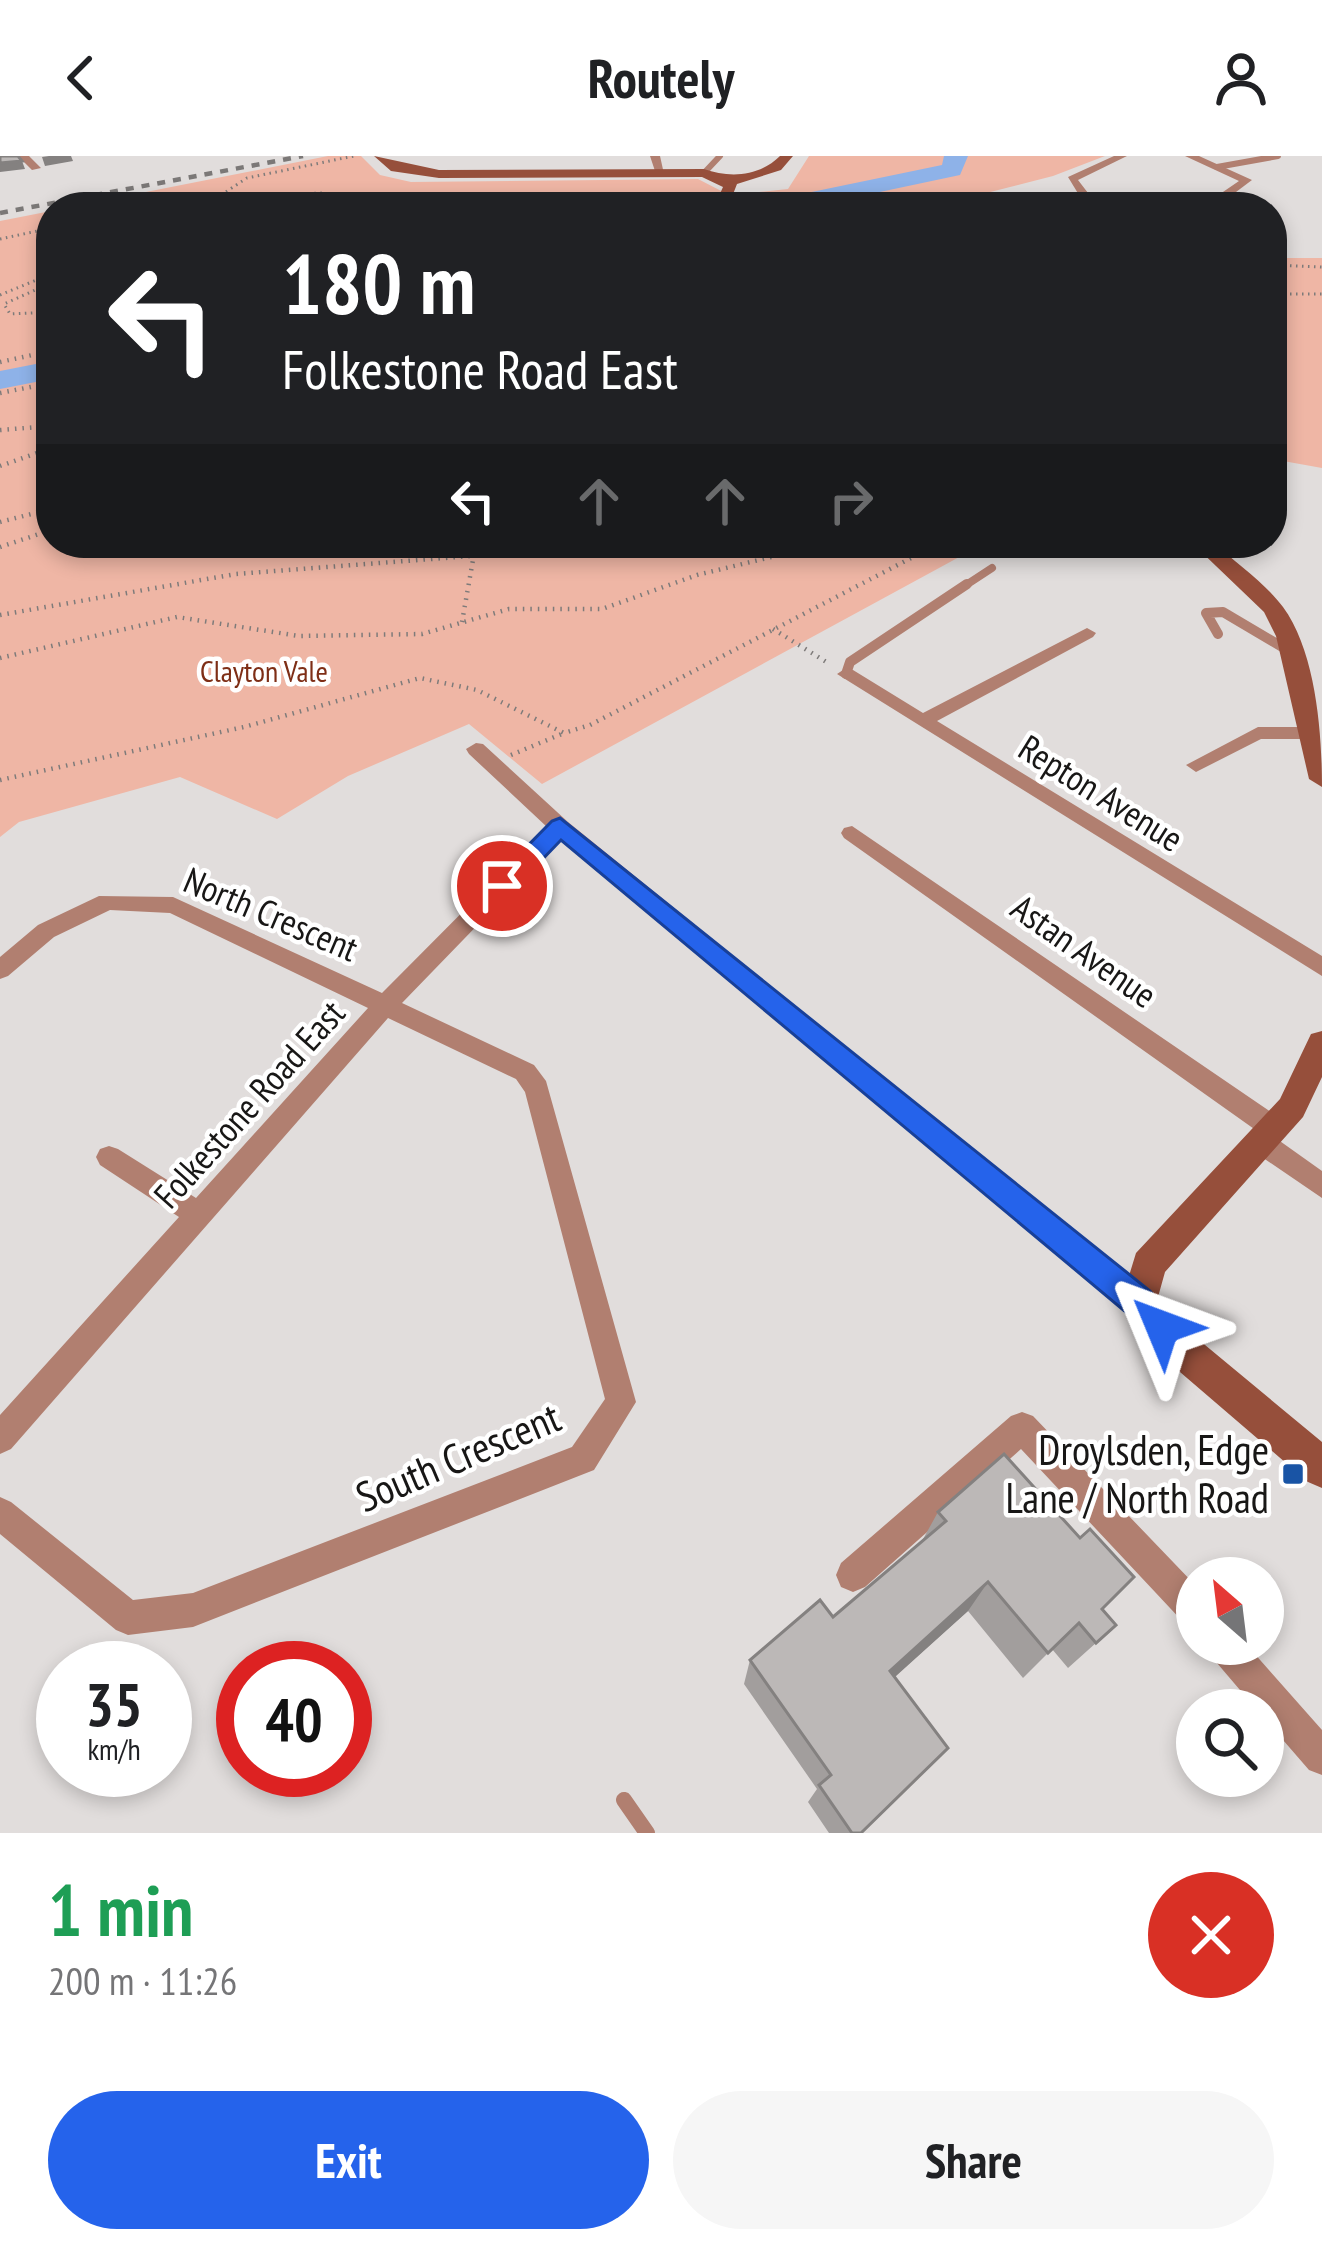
<!DOCTYPE html>
<html lang="en">
<head>
<meta charset="utf-8">
<style>
  :root { --surface:#fff; --page:#f6f6f6; --text:#202124; --muted:#757577; --accent:#2563eb }
  body { margin:0; font-family:"PT Sans Narrow",sans-serif; background:var(--page); color:var(--text); height:100vh; display:flex; flex-direction:column; font-size:45px; white-space:nowrap }
  * { box-sizing:border-box; margin:0 }
  p { font-size:39px; color:var(--muted) }
  .icon { flex:none; width:66px; height:66px; fill:none; stroke:currentColor; stroke-width:2; stroke-linecap:round; stroke-linejoin:round }
  .map { position:relative; height:1677px; overflow:hidden }
  .sheet { display:flex; flex-direction:column; background:var(--surface); flex:1 }
  .sheet>* { flex:none }
  .banner { position:absolute; left:36px; top:36px; width:1251px; height:366px; border-radius:48px; box-shadow:0 6px 18px #0003; background:#202124; color:#fff; overflow:hidden }
  .needle { width:78px; rotate:332deg }
  .buttons { position:absolute; left:1176px; top:1401px; display:grid; gap:24px }
  .buttons a { display:grid; place-items:center; width:108px; height:108px; border-radius:50%; background:var(--surface); box-shadow:0 6px 18px #0003; font-size:60px }
  .speed { position:absolute; left:36px; top:1485px; display:flex; gap:24px; font-size:60px; font-weight:700; text-align:center }
  .speed>* { display:grid; place-content:center; width:156px; height:156px; border-radius:50%; background:var(--surface); box-shadow:0 6px 18px #0003; line-height:1 }
  .speed small { font-size:30px; font-weight:400 }
  .speed .limit { border:18px solid #d22; background:#fff; color:#111 }
  .pin { position:absolute; display:grid; place-items:center; width:102px; height:102px; color:#fff; margin:-51px; border:6px solid #fff; border-radius:50%; box-shadow:0 3px 12px #0007 }
  .me { position:absolute; width:132px; margin:-66px; rotate:314deg; stroke-linejoin:round; filter:drop-shadow(0 0 9px #0008) }
  .turn { display:flex; align-items:center; gap:42px; height:252px; padding:0 48px; font-size:54px }
  .turn .icon { width:156px; height:156px; stroke-width:2.5 }
  .turn b { display:block; font-size:84px; line-height:102px }
  .lanes { display:flex; align-items:center; height:114px; padding:0 48px; background:#0003; justify-content:center; gap:60px; direction:ltr }
  .lanes .off { opacity:.35 }
  .round { display:grid; place-items:center; flex:none; width:126px; height:126px; border-radius:63px; background:var(--page) }
  .head { display:flex; align-items:center; justify-content:space-between; height:204px; padding:0 48px }
  h1 { font-size:72px; font-weight:800; line-height:90px; color:#1e9e55 }
  .action { display:flex; gap:24px; margin-top:auto; padding:24px 48px }
  .action a { flex:1; height:138px; border-radius:72px; background:var(--accent); color:#fff; font-size:48px; font-weight:800; line-height:138px; text-align:center }
  .action a+a { background:var(--page); color:var(--text) }
  header { display:flex; justify-content:space-between; align-items:center; height:156px; padding:0 48px; background:var(--surface); font-size:54px; font-weight:800 }
  .map>svg:first-child { display:block }
</style>
</head>
<body>
<header><svg class="icon" aria-label="back" viewBox="0 0 24 24"><path d="M15 5l-7 7 7 7"/></svg>Routely<svg class="icon" aria-label="person" viewBox="0 0 24 24"><circle cx="12" cy="8" r="4"/><path d="M4 21q1-7 8-7t8 7"/></svg></header>
<div class="map">
<svg width="1322" height="1677" viewBox="0 0 1322 1677">
  <rect width="100%" height="100%" fill="#e1dddc"/>
  <path fill="#efb6a5" d="M328,0H361L380,19L411,26L698,23L729,39L788,33L809,0H1105L1053,20L931,51H70Z
    M51,55V387H985L542,628L469,568L348,620L277,663L180,621L19,666L0,681V65Z
    M1272,102H1322V312L1272,303Z"/>
  <g fill="none" stroke-linecap="round" stroke-linejoin="round">
    <path fill="#8eb2e8" fill-rule="evenodd" d="M944,0H968L960,19L809,51H597L610,43L802,38L942,9Z
      M51,205V223L0,233V215Z"/>
    <path stroke="#7e7b7a" stroke-width="3" stroke-dasharray="1.5 4.5" stroke-linecap="butt" d="M221,39L247,22L354,0
      M352,41H438L437,51
      M129,51L217,41L322,37L368,49L411,46L422,51
      M302,51L339,43
      M462,51L571,39
      M0,83L51,72
      M1272,109L1322,111
      M51,127L4,148L10,158L51,156
      M1272,138H1322
      M0,139L51,118"/>
    <path stroke="#7e7b7a" stroke-width="4.5" stroke-dasharray="1.5 6" stroke-linecap="butt" d="M0,206L51,195
      M0,237L51,227
      M0,274L51,270
      M0,310L51,292
      M0,366L51,353
      M0,391L51,374
      M0,459L236,418L614,389
      M462,466L476,387
      M773,473L828,507
      M0,502L177,461L299,480L422,478L509,453H602L697,419L829,387
      M511,599L564,577
      M0,624L244,571L420,522L477,534L564,577L590,569L915,400L955,387"/>
    <path stroke="#b17f70" stroke-width="6" d="M1217,11L1278,0
      M704,17L720,0
      M1083,37L1103,51"/>
    <path stroke="#b17f70" stroke-width="8" d="M963,431L992,412"/>
    <path stroke="#b17f70" stroke-width="10" d="M1218,478L1206,457L1223,456L1289,495
      M846,518L850,506L967,428"/>
    <path stroke="#b17f70" stroke-width="16" d="M624,1644L647,1677"/>
    <path fill="#b17f70" fill-rule="evenodd" d="M18,0H29L41,12L32,14Z
      M650,0H660L664,18H656Z
      M1114,0H1127L1078,24L1088,37L1079,39L1068,21Z
      M1185,0H1199L1252,24L1228,42L1224,51H1212L1220,38L1239,25Z
      M1145,45L1149,50L1111,51Z
      M1087,472L1096,477L1093,481L937,565L1322,800V820L837,518L846,512L853,514L923,557Z
      M1258,571H1308L1318,577L1308,583H1261L1196,616L1186,609Z
      M476,587L483,588L568,666L1149,1137L1154,1146L1149,1155L1139,1159L1129,1155L561,683L402,847L534,909L546,925L636,1246L594,1314L193,1471L128,1479L116,1474L0,1378V1341L11,1346L133,1444L193,1437L572,1291L605,1243L525,936L516,923L388,862L11,1293L0,1298V1259L179,1061L100,1009L96,1001L100,993L109,990L118,993L196,1042L368,852L170,757L110,754L54,781L8,820L0,823V801L38,769L99,740L173,741L382,837L547,671L469,598L466,593Z
      M852,670L1284,965L1288,973L1284,981L1277,983L1322,1015V1042L1250,993L1246,985L1250,977L1257,975L844,682L841,677L844,672Z
      M1022,1256L1033,1260L1197,1431V1473L1185,1468L1021,1293L865,1431L853,1436L841,1431L836,1419L841,1407L1011,1260Z
      M1206,1488H1246L1322,1574V1619L1309,1614L1263,1561V1554H1257L1211,1500Z"/>
    <path fill="#964f3b" fill-rule="evenodd" d="M374,0L439,14L704,13C729,22 759,21 780,0H793L781,14L737,28L728,51H714L723,31L702,21L439,22L391,15Z
      M1192,387H1214C1236,407 1265,427 1283,451C1316,496 1322,577 1322,631L1309,623L1276,480L1264,456Z
      M1322,875V921L1303,961L1165,1116L1158,1141L1199,1184L1322,1286V1332L1308,1326L1173,1210L1121,1146L1136,1097L1280,943L1311,878Z"/>
    <path stroke="#7b7877" stroke-width="4.5" stroke-dasharray="8 8" stroke-linecap="butt" d="M0,57L303,0"/>
  </g>
  <path fill="#a29e9d" d="M938,1356L1102,1453L1116,1469L1068,1512L1052,1493L1023,1522L968,1455L894,1521L861,1677H829L808,1646L817,1633L744,1528L750,1504L833,1461L922,1385Z"/>
  <path fill="#848180" d="M49,0H71L73,5L45,10L42,1Z
    M22,5L25,13L0,16V7Z
    M988,1426L968,1455L875,1539L890,1515Z"/>
  <path fill="#bcb8b7" stroke="#848180" stroke-width="3" d="M0,0H18L22,5L0,7Z
    M1004,1298L1080,1382L1090,1373L1134,1421L1102,1453L1116,1469L1096,1487L1079,1467L1048,1497L988,1426L890,1515L948,1592L861,1677H852L819,1629L831,1619L750,1504L820,1444L833,1461L946,1365L938,1356Z"/>
  <path fill="#2563eb" stroke="#184099" stroke-width="3" d="M560,662L1150,1135L1179,1171L1174,1182L1162,1187L1150,1182L1127,1157L561,684L511,736H494L490,730L494,724L552,665Z"/>
  <rect fill="#1954a5" stroke="#fff" stroke-width="4.5" x="1281" y="1306" width="24" height="24" rx="6"/>
  <g text-anchor="middle" stroke-width="9" stroke-linejoin="round" paint-order="stroke">
    <g font-size="30" fill="#7e2e16" stroke="#fff">
      <text x="264" y="526">Clayton Vale</text>
    </g>
    <g font-size="36" fill="#181716" stroke="#fff">
      <text transform="translate(1101 637) rotate(32)" y="13">Repton Avenue</text>
      <text transform="translate(271 758) rotate(23)" y="13">North Crescent</text>
      <text transform="translate(1084 795) rotate(35)" y="13">Astan Avenue</text>
      <text transform="translate(249 948) rotate(-48)" y="13">Folkestone Road East</text>
    </g>
    <g font-size="42" fill="#181716" stroke="#fff" text-anchor="end">
      <text x="1269" y="1309">Droylsden, Edge<tspan x="1269" dy="48">Lane / North Road</tspan></text>
    </g>
    <g font-size="42" fill="#181716" stroke="#fff">
      <text transform="translate(458 1301) rotate(-23)" y="15">South Crescent</text>
    </g>
  </g>
</svg>
<div class="buttons">
<a><svg class="needle" viewBox="-14 -14 28 28"><path d="M0-13l5 13h-10z" fill="#e53935"/><path d="M0 13l5-13h-10z" fill="#757577"/></svg></a>
<a><svg class="icon" aria-label="search" viewBox="0 0 24 24"><circle cx="10" cy="10" r="6"/><path d="M15 15l6 6"/></svg></a>
</div>
<div class="speed"><div>35<small>km/h</small></div><div class="limit">40</div></div>
<div class="pin" style="left:502px;top:730px;background:#d93025"><svg class="icon" aria-label="arrive" viewBox="0 0 24 24"><path d="M6 21V4h12l-3 4 3 4H6"/></svg></div>
<svg class="me" style="left:1162px;top:1171px" viewBox="-20 -20 40 40"><path d="M0-17L14 15 0 8-14 15z" fill="#2563eb" stroke="#fff" stroke-width="4"/></svg>
<div class="banner">
<div class="turn"><svg class="icon" aria-label="left" viewBox="0 0 24 24"><path d="M17 20v-9H6M10 6l-5 5 5 5"/></svg><div><b>180 m</b>Folkestone Road East</div></div>
<div class="lanes"><svg class="icon" aria-label="left" viewBox="0 0 24 24"><path d="M17 20v-9H6M10 6l-5 5 5 5"/></svg><svg class="icon off" aria-label="ahead" viewBox="0 0 24 24"><path d="M12 20V5M6 11l6-6 6 6"/></svg><svg class="icon off" aria-label="ahead" viewBox="0 0 24 24"><path d="M12 20V5M6 11l6-6 6 6"/></svg><svg class="icon off" aria-label="right" viewBox="0 0 24 24"><path d="M7 20v-9h11M14 6l5 5-5 5"/></svg></div>
</div>
</div>
<section class="sheet">
<div class="head"><div><h1>1 min</h1><p>200 m · 11:26</p></div><a class="round" style="background:#d93025;color:#fff"><svg class="icon" aria-label="close" viewBox="0 0 24 24"><path d="M6 6l12 12M18 6L6 18"/></svg></a></div>
<div class="action"><a>Exit</a><a>Share</a></div>
</section>
</body>
</html>
